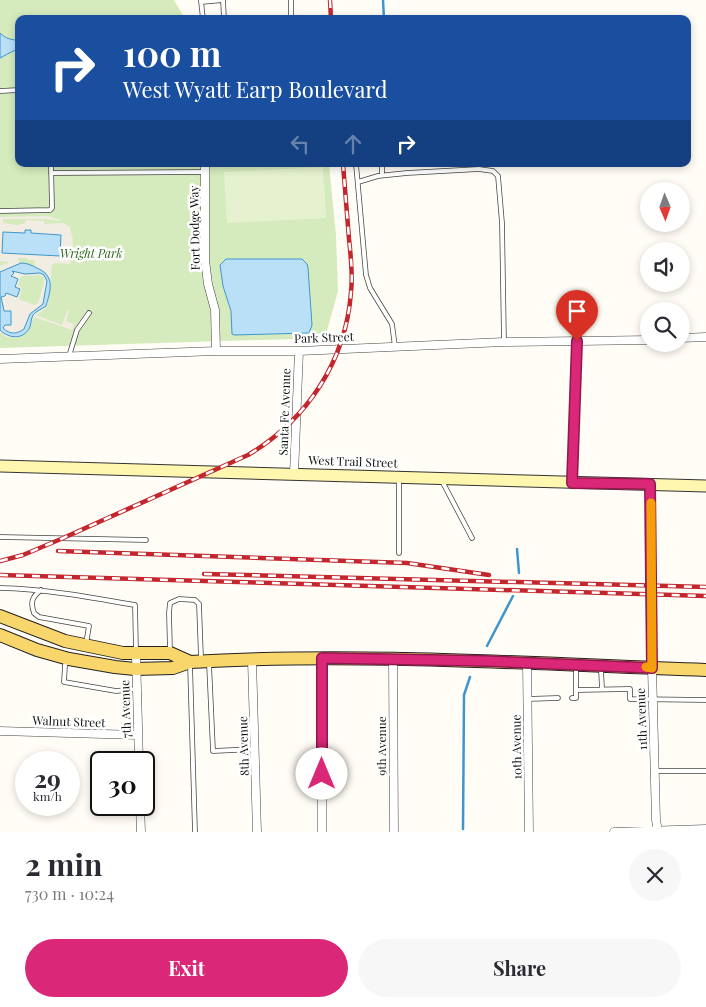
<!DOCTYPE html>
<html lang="en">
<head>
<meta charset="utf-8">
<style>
  :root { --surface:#fff; --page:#f7f7f7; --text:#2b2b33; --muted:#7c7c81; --accent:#db2777 }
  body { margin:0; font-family:"Playfair Display",serif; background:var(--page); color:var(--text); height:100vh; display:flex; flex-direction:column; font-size:19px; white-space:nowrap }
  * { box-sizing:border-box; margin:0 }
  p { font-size:16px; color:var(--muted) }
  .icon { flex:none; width:28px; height:28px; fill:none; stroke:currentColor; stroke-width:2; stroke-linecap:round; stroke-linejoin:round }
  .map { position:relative; height:832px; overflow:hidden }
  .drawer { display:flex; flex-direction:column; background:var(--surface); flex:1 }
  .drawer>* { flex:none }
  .top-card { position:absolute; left:15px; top:15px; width:676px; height:152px; border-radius:10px; box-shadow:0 2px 8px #0003; background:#1a4fa0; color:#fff; overflow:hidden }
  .needle { width:32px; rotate:178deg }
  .tools { position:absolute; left:640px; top:182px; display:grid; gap:10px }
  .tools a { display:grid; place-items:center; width:50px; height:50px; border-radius:50%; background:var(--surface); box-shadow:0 2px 8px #0003; font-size:25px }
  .speed { position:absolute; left:15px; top:751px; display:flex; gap:10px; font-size:25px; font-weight:700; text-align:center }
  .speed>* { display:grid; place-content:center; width:65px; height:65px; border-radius:50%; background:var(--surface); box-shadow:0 2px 8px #0003; line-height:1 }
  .speed small { font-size:12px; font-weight:400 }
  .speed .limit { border:2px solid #111; border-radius:8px; background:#fff; color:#111 }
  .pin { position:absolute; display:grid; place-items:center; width:42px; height:42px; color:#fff; margin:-51px -21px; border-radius:50% 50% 50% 0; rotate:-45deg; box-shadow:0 0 5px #0007 }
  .pin .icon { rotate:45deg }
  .me { position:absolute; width:55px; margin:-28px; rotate:0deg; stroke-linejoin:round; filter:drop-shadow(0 0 4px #0008) }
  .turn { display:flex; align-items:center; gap:18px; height:105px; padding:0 25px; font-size:22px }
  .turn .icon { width:65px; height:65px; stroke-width:2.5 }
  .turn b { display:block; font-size:35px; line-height:42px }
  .lanes { display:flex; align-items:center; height:48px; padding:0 25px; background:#0003; justify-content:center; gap:25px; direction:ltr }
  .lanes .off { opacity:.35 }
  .round { display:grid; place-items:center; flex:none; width:52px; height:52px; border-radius:26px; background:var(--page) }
  .headline { display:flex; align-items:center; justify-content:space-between; height:85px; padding:0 25px }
  h1 { font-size:30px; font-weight:700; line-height:38px }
  .button { display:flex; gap:10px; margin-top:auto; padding:10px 25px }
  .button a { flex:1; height:58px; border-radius:30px; background:var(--accent); color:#fff; font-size:20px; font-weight:700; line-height:58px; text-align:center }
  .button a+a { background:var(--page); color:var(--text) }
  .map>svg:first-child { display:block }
</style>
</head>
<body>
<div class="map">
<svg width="706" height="832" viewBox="0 0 706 832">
  <rect width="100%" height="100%" fill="#fffdf5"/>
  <path fill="#d5ebbd" d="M0,0H174L185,19H19V164H329L336,235L338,291L325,338L0,348Z"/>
  <path fill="#e6f2cf" d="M323,167L326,218L227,223L224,172Z"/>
  <path fill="#f1ede2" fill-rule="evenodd" d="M47,216L60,220V221L47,219H3V223L18,225L25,223L26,220L44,221L45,224L63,223L70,227L73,241L72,253L69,260L71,263L70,264L55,263L52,265L48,304L45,309L36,315L62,325L68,309L69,310L66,321L74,324L72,330L34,317L29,330L26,334L17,338L6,337L0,332V330L4,334L12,337L29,328L34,314L44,308L47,303L50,281L46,272L35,267L34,260H29L25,258H18L19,264L0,272V266L10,262L0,261V217ZM3,232L25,233L2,253Z
    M16,271L25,274H42L47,281L43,304L31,312L24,329L17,333H12L7,332L3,328L4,326L11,325L10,311H3L0,307H5L3,304L0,293V291L17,297L20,289L15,287L18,279L11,276L10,272ZM40,275L44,278V283L38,303L34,305L19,299L22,288L18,286L20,278L23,276Z"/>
  <path fill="#b9e0f7" stroke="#3f96cf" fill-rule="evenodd" d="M0,33C5,38 9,39 15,40L19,36V48L0,58Z
    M25,230H31V233L61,235L60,256L2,253L3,232L25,233Z
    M226,259H302L307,264L308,268L312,325L309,333L234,335L232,334L231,311L223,286L220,265Z
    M21,263C27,263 31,265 37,268C55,276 51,289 46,306C42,309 36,311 33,315C31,319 31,323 30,327C24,340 9,339 0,330V272ZM12,271L25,274L40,273L44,275L47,281L43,304L30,314L24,329C17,334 10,335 3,328L5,325H11V311H4L1,297L5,296L6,293L17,297L20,289L15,287L18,279L11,276L14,273Z"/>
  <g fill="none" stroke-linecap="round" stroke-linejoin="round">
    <path stroke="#3f96cf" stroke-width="2.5" d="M383,0L384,19
      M517,549L519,573
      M487,646L513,596
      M463,829L464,695L470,677"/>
    <defs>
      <path id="lane" d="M223,0L224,19
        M291,0V19
        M201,1L203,19
        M201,2L223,0
        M0,91L19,90
        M356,164L366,275L370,288L392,324L395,347
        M51,173L205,172
        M382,175V164
        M358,182L378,176L407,173L479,169L493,171L498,176L502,223L504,342
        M0,211L50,210L52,208L51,164
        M69,356L77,330L89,313
        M442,481L472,538
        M0,537L146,540
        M399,553V479
        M0,588C46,589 90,597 135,605L136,651
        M41,590C32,597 30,602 34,613L39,617L89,626L86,644
        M170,651L169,613L170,603L179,599L195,600L199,604L201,658
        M68,661L65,665L64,682L116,691L137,689
        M209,663L213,751L255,749
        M190,664L195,832
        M601,669L602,689
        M576,690L630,689V699L706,700
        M572,698H576V667
        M527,699L558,698
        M654,771H706"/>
      <path id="street" d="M205,164V260L208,284L215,310L216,351
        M681,338L706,337
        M0,359L216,351H299L504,342L649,340
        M294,474L299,351
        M572,483L577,341
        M651,484L652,668L656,820L658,832
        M136,654L139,762
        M322,658V832
        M393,659L394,832
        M252,660L257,832
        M527,663L529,832
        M0,731L138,735
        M140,805L141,832
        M614,832L706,829"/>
      <path id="secondary" d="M0,466C235,474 471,478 706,486"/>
      <path id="primary" d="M0,616L65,641L123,653H170L190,662
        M0,635L37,650L69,659L115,667L135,669L173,668L190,662C362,652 534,664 706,670"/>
    </defs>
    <use href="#lane" stroke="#444" stroke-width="5.5"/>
    <use href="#street" stroke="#444" stroke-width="9"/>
    <use href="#secondary" stroke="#333" stroke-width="13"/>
    <use href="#primary" stroke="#222" stroke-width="14"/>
    <use href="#lane" stroke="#fff" stroke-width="4"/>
    <use href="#street" stroke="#fff" stroke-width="8"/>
    <use href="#secondary" stroke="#fff6b0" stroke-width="11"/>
    <use href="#primary" stroke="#f9d66b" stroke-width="12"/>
    <defs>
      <path id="rail" d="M330,0L331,19
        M58,551L407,563L489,575
        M0,561L23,555L61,539L248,455C307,420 346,361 351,292C353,275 351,257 349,239C347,214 345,189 343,164
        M204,574L706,587
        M0,575L706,596"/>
    </defs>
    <use href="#rail" stroke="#c4262e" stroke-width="4.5"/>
    <use href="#rail" stroke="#fff" stroke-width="2.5" stroke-dasharray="8" stroke-linecap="butt"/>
  </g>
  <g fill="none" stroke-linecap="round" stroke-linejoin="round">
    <defs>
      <path id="route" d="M322,774V658L486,661L652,668L650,484L572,483L577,341"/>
    </defs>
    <use href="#route" stroke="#8e194d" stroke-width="12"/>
    <use href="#route" stroke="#db2777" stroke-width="9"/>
    <path stroke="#f59e0b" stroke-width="9" d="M646,667L652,668L651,503"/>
  </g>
  <g text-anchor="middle" stroke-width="5" stroke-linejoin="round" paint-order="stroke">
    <g font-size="12" fill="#111" stroke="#fff">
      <text transform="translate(195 228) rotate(-91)" y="4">Fort Dodge Way</text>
      <text transform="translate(324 338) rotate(-2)" y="4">Park Street</text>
      <text transform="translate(285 412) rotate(-88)" y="4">Santa Fe Avenue</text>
      <text transform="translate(353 462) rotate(2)" y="4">West Trail Street</text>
      <text transform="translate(126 709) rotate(-92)" y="4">7th Avenue</text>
      <text transform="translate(642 719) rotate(-92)" y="4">11th Avenue</text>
      <text transform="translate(69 722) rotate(2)" y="4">Walnut Street</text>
      <text transform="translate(244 746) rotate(-92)" y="4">8th Avenue</text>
      <text transform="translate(382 746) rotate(-90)" y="4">9th Avenue</text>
      <text transform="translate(517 747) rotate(-91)" y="4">10th Avenue</text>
    </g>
    <g font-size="12" font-style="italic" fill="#2f6b1f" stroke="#fff">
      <text x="91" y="258">Wright Park</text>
    </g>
  </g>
</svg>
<div class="tools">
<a><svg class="needle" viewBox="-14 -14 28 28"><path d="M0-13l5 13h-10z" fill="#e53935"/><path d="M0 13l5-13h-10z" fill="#7c7c81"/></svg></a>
<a><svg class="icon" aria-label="sound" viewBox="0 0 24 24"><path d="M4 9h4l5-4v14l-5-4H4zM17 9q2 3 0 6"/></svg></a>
<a><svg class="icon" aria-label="search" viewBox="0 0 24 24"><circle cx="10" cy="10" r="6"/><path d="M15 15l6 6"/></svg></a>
</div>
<div class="speed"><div>29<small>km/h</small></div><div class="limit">30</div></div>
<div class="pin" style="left:577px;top:341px;background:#d93025"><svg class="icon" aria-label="arrive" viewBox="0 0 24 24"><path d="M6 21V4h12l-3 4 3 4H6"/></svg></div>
<svg class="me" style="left:322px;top:774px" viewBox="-20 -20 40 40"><circle r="19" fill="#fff"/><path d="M0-13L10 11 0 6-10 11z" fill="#db2777"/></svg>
<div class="top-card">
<div class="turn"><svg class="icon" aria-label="right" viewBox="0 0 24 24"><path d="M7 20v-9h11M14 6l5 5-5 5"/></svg><div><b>100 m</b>West Wyatt Earp Boulevard</div></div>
<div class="lanes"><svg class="icon off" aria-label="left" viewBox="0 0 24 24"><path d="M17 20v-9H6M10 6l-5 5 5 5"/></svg><svg class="icon off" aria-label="ahead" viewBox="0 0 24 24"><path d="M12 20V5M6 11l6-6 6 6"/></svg><svg class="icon" aria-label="right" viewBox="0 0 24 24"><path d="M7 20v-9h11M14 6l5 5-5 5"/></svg></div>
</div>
</div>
<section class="drawer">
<div class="headline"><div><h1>2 min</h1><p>730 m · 10:24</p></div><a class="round"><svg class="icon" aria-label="close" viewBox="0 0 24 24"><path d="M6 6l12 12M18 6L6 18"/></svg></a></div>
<div class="button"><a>Exit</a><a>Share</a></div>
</section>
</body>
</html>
